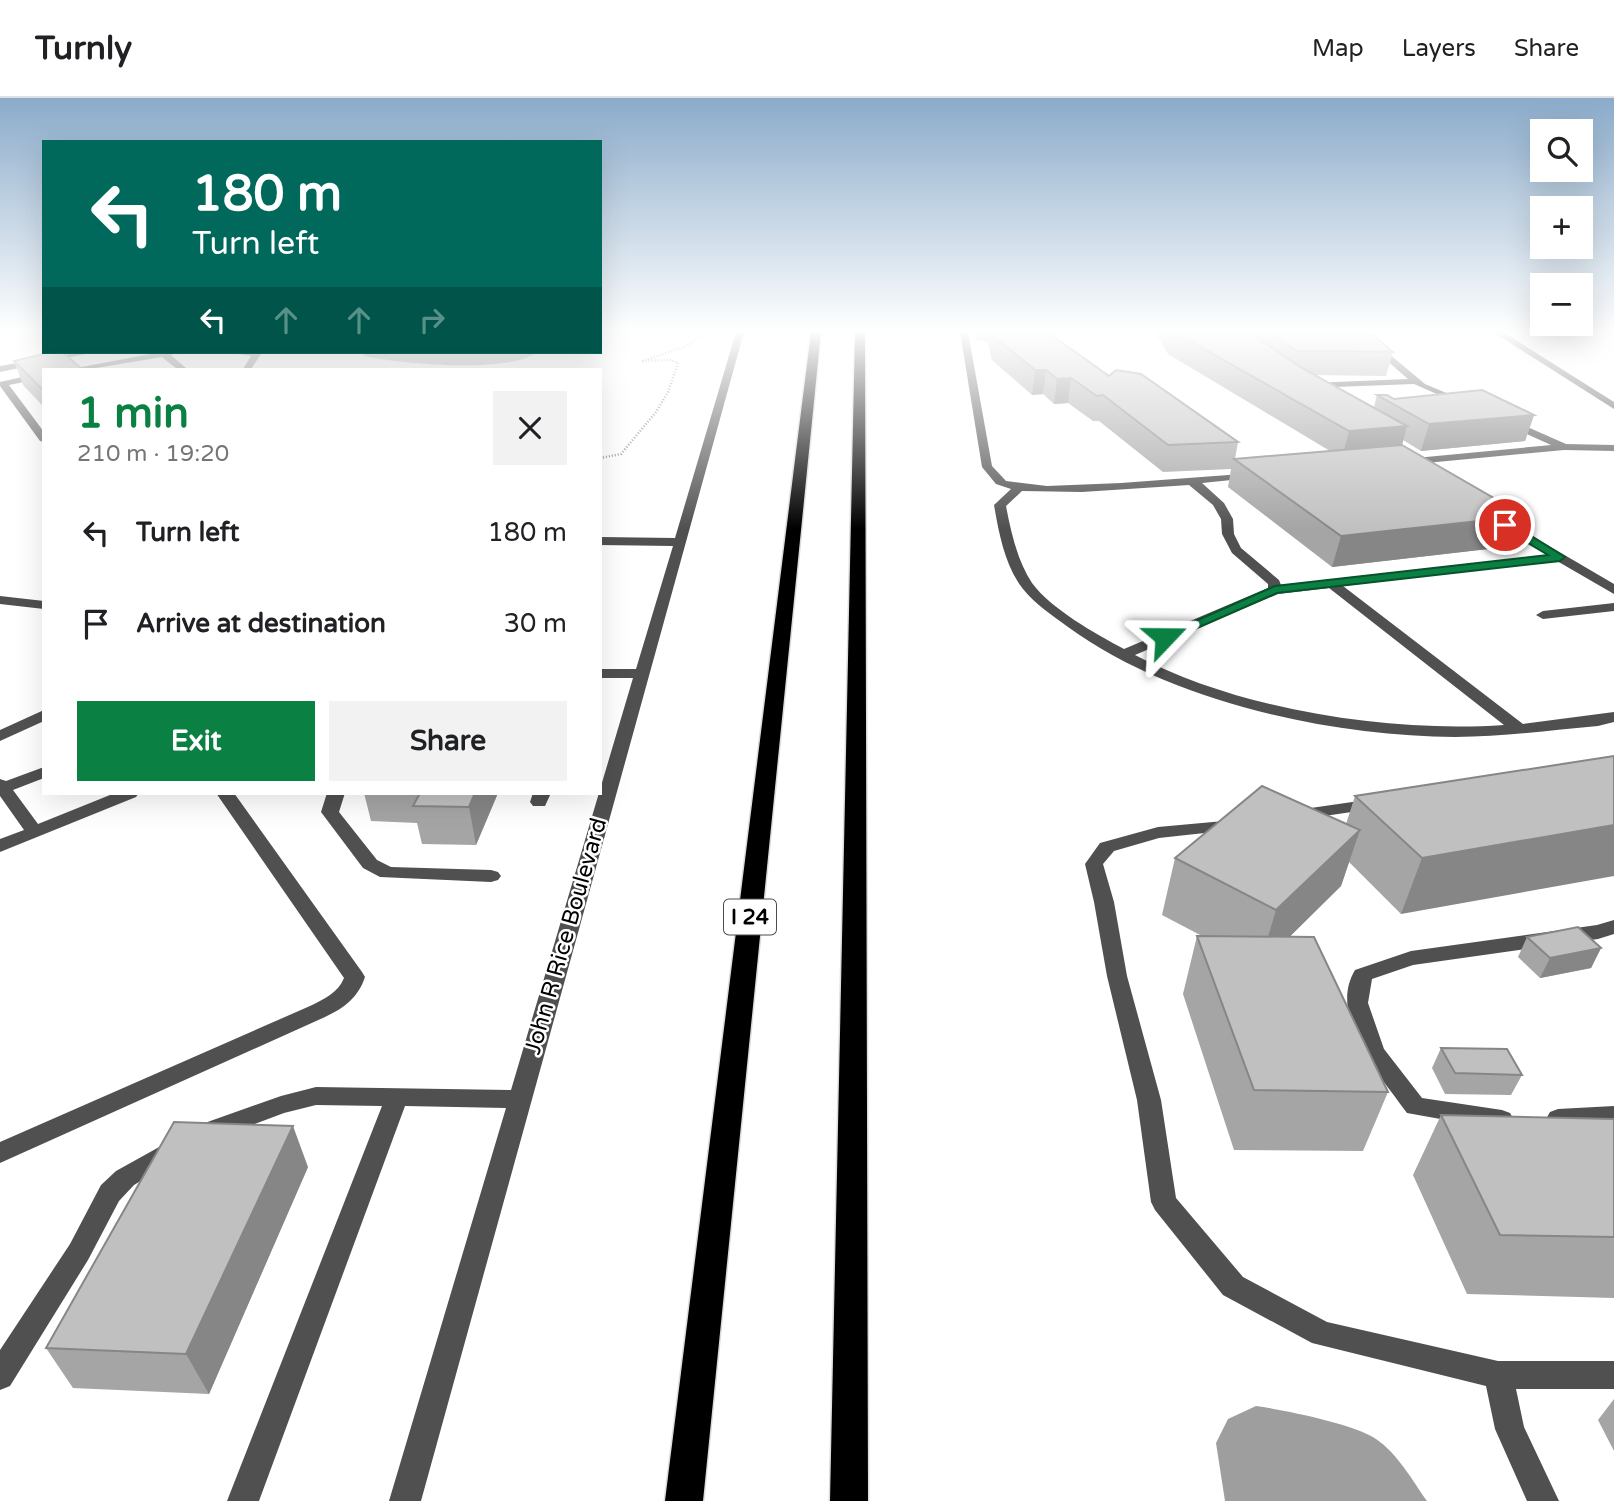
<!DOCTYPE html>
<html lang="en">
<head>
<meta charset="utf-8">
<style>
  :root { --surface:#fff; --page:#f2f2f2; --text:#202124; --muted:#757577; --line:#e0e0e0; --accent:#0b8043 }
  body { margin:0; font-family:"Varela Round",sans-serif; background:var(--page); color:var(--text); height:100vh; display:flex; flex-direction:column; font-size:26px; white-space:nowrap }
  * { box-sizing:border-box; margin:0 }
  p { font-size:23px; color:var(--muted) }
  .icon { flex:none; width:38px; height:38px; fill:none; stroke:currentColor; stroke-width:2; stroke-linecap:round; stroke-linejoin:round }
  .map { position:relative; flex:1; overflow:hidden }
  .details { position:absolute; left:42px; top:270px; width:560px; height:427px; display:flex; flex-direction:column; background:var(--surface); border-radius:0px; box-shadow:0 7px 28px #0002 }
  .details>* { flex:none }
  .guide { position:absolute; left:42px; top:42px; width:560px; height:214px; border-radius:0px; box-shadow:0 7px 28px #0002; background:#00695c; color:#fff; overflow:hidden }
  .controls { position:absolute; left:1530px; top:21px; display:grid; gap:14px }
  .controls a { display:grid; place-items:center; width:63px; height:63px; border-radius:0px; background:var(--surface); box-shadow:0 7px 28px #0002; font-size:35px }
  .pin { position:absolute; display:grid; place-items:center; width:60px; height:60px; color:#fff; margin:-30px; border:4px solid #fff; border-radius:50%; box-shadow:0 2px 7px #0007 }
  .me { position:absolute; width:77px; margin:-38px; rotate:67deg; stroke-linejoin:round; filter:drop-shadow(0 0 5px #0008) }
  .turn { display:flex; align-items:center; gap:24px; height:147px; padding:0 35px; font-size:32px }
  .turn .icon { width:91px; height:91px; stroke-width:2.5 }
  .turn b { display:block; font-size:49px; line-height:60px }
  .lanes { display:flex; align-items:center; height:66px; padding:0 35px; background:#0003; justify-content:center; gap:35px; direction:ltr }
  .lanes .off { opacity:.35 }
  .round { display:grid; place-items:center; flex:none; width:74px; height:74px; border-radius:0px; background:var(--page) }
  .headline { display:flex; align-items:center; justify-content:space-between; height:119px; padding:0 35px }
  h1 { font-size:42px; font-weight:700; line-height:52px; color:var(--accent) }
  .action { display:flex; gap:14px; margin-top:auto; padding:14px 35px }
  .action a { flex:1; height:80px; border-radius:0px; background:var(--accent); color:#fff; font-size:28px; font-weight:700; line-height:80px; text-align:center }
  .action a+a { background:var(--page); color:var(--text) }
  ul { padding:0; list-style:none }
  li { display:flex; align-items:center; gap:21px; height:91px; padding:0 35px }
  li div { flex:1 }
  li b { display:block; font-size:26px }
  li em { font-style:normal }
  header { display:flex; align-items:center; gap:42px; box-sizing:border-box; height:98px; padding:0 35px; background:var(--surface); border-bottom:2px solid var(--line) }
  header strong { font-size:33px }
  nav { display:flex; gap:38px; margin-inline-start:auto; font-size:24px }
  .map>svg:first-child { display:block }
</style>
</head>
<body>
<header>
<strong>Turnly</strong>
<nav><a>Map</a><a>Layers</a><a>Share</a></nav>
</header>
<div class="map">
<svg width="1614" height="1403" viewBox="0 0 1614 1403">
  <rect width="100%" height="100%" fill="#fff"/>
  <path fill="#9e9e9e" d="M364,254H538C507,276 402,266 364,258Z
    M1256,1308C1284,1312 1354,1326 1376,1341C1398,1356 1412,1382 1427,1403H1225L1216,1345L1228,1321Z"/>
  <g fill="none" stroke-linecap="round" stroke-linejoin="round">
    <defs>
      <path id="highway" d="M811,234H821L703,1403H665Z
        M855,234H865L868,1403H830Z"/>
    </defs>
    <use href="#highway" stroke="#dbdbdb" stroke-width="3"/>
    <path stroke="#727272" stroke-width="2.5" stroke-dasharray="1 2" stroke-linecap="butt" d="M600,360L621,356L656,314L668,294L678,265L671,262L643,263L687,248L708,234"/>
    <path fill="#505050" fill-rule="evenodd" d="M736,234H744L421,1403H389L506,1010L405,1008L259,1403H227L382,1008L316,1007L284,1015L207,1044L199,1041L195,1034L199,1027L281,998L316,989L511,992L633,580H600V571H636L673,448L600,447V439L675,440Z
      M960,234H968L992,368L1006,383L1047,388L1121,385L1255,375V379L1251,380L1202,385L1224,405L1233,421L1234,436L1241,450L1279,482L1281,487L1547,457L1494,425V419L1498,418L1614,486V496L1557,463L1343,488L1523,626L1614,614V624L1598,628C1551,632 1503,639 1455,639C1329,638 1171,604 1068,529C1053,518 1035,506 1023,491C1005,468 999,436 994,407L1011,391L996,386L982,369ZM1189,387L1213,407L1221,421L1222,436L1232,455L1268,486V490L1124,551C1096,536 1051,511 1032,485C1017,462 1011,434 1006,408L1022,393L1082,394ZM1329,490L1504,627C1389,635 1239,612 1135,557L1278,496Z
      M1354,234H1363L1425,286L1470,305L1462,307L1414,286L1308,290L1306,288L1311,285L1408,281Z
      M1493,234H1503L1614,304V311Z
      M78,254H95L0,274V268Z
      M161,254H179L171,257L187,271H177L162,259L90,271H71Z
      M227,254H258L261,256L251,271H243L251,258Z
      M44,274V280L9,287L44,334V344L40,343L0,288V284Z
      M1507,320L1566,346L1614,347V353L1564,352L1405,367L1400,364L1405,361L1551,347L1503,325V321Z
      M0,498L44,503V511L0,506Z
      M1614,505V513L1543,521L1536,517L1543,513Z
      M44,612V623L0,643V632Z
      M44,669V680L13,692L38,726L115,695H139L136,699L0,754V741L24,732L0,698V681L6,683Z
      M216,695H234L362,874L365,879C358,900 344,910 325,919L0,1065V1044L310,908C324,901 338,895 344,880Z
      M327,695H345L339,714L377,762L391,769L491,772L498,774L501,778L498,782L491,784L380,779L363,770L321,714Z
      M533,695H551L545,708H533L530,704Z
      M1373,701L1382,706L1379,710L1297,722L1288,717L1297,712Z
      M1235,722L1241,723L1244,727L1241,731L1159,740L1114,753L1103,766L1114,804L1127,878L1161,1002L1176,1100L1243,1179L1327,1224L1498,1263H1614V1291H1516L1524,1329L1559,1403H1527L1495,1331L1486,1288L1312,1245L1223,1197L1155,1112L1151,1104L1137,1002L1107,878L1094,804L1085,766L1100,745L1158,729Z
      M1614,822V836L1598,841L1413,867L1372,881L1368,905L1384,951L1422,1000L1502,1012L1510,1015L1514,1022L1510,1029L1502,1032L1407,1015C1381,979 1327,918 1355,872L1411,853L1597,827Z
      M1614,1008V1026L1558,1031L1550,1028L1546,1021L1550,1014L1558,1011Z
      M170,1043L179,1046L182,1053L179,1060L134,1087L119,1103L88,1162L10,1288L0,1292V1252L70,1146L101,1087L116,1073Z"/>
    <use href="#highway" fill="#000" fill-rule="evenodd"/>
  </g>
  <path fill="#a5a5a5" d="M974,234H1051L1053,238L1109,278L1238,344L1235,361L1330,353L1168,256L1155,234H1370L1393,254L1386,278L1315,277L1374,309L1377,297L1394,301L1534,317L1525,343L1421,353L1403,342L1402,347L1525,418L1514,448L1332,469L1228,389L1231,371L1163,374L1099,323H1093L1068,305L1054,306L1043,296L1032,297L992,262L987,243L976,242Z
    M14,263L44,271V309L23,287Z
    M1614,658L1401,816L1349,764L1341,788L1289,839L1388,994L1363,1053L1234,1052L1183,896L1197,838H1202L1162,817L1175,760L1346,726L1355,698Z
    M364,695H498L476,747L422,746L417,725L371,723Z
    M1527,839L1601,850L1591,870L1540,880L1518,859Z
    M1441,950L1522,977L1511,997L1445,996L1432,970Z
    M1441,1017L1614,1021V1200L1467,1196L1413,1077Z
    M308,1069L209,1296L73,1290L46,1250Z
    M1614,1301V1353L1598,1322Z"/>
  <path fill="#868686" d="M1035,272H1046L1043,296L1032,297Z
    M1071,280L1068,305L1054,306L1057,281Z
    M1534,317L1525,343L1421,353L1429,326Z
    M1407,328L1400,355L1342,360L1349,333Z
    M1525,418L1514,448L1332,469L1341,438Z
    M475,695H498L476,747L469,709Z
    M1614,727V778L1401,816L1422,760Z
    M1360,732L1341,788L1259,869L1276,812Z
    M1601,850L1591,870L1540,880L1550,860Z
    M293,1028L308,1069L209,1296L186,1256Z"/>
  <path fill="#c0c0c0" stroke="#868686" stroke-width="2" d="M993,234H1051L1053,238L1109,278L1116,272L1141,276L1238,344L1168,347L1103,297L1097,298L1071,280L1057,281L1046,272H1035L994,239Z
    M1174,234H1249L1300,269L1407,328L1349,333Z
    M1267,234H1370L1393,254L1297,253Z
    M52,254H62L82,271H44V293L14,263Z
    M1482,292L1534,317L1429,326L1377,297H1387L1394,301Z
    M1402,347L1525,418L1341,438L1234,361Z
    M1614,658V727L1422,760L1355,698Z
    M1262,688L1360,732L1276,812L1175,760Z
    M420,695H475L469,709L413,708Z
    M1578,829L1601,850L1550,860L1527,839Z
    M1197,838L1314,839L1388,994L1254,992Z
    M1441,950L1507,951L1522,977L1455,975Z
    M1441,1017L1614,1021V1139L1500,1137Z
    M174,1024L293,1028L186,1256L46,1250Z"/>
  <linearGradient id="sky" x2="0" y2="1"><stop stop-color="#8aabca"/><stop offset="0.54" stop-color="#fff"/><stop offset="1" stop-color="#fff" stop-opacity="0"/></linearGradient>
  <rect width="1614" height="431" fill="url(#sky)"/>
  <path fill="#0b8043" stroke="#07532c" stroke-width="2" d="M1501,424H1509L1565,459L1560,463L1277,495L1170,542L1165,543L1159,539L1275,488L1548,457L1501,429Z"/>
  <g text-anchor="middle" stroke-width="5" stroke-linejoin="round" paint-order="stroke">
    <rect fill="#fff" stroke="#4c4c4c" stroke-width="2" x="724" y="801.5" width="52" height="35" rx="5"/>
    <g font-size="21" font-weight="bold" fill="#000">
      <text x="750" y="826">I 24</text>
    </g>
    <g font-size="23" fill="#000" stroke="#fff">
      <text transform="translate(565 838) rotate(-74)" y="8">John R Rice Boulevard</text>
    </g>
  </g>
</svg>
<div class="controls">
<a><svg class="icon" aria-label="search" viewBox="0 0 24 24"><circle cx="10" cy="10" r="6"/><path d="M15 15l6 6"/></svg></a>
<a>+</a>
<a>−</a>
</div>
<div class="pin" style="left:1505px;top:427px;background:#d93025"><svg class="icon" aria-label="arrive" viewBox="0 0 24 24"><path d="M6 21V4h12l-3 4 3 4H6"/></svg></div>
<svg class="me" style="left:1165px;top:539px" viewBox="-20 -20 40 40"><path d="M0-17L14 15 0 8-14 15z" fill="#0b8043" stroke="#fff" stroke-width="4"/></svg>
<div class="guide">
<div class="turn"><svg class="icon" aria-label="left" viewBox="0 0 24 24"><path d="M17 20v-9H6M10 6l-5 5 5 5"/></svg><div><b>180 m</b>Turn left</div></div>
<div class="lanes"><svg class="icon" aria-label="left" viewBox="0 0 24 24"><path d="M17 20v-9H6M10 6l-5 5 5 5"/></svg><svg class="icon off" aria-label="ahead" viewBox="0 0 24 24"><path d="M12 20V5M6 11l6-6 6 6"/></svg><svg class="icon off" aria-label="ahead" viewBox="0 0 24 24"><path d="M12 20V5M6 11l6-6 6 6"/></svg><svg class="icon off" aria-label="right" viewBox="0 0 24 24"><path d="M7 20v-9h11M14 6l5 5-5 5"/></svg></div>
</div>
<section class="details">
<div class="headline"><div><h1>1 min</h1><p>210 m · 19:20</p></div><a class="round"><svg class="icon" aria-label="close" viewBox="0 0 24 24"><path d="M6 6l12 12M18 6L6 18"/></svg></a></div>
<ul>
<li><svg class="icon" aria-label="left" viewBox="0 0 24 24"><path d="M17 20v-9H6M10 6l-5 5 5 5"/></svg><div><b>Turn left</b></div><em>180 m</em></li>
<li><svg class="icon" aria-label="arrive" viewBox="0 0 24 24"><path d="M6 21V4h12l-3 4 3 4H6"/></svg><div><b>Arrive at destination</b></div><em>30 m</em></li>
</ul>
<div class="action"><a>Exit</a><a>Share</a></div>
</section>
</div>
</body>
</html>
